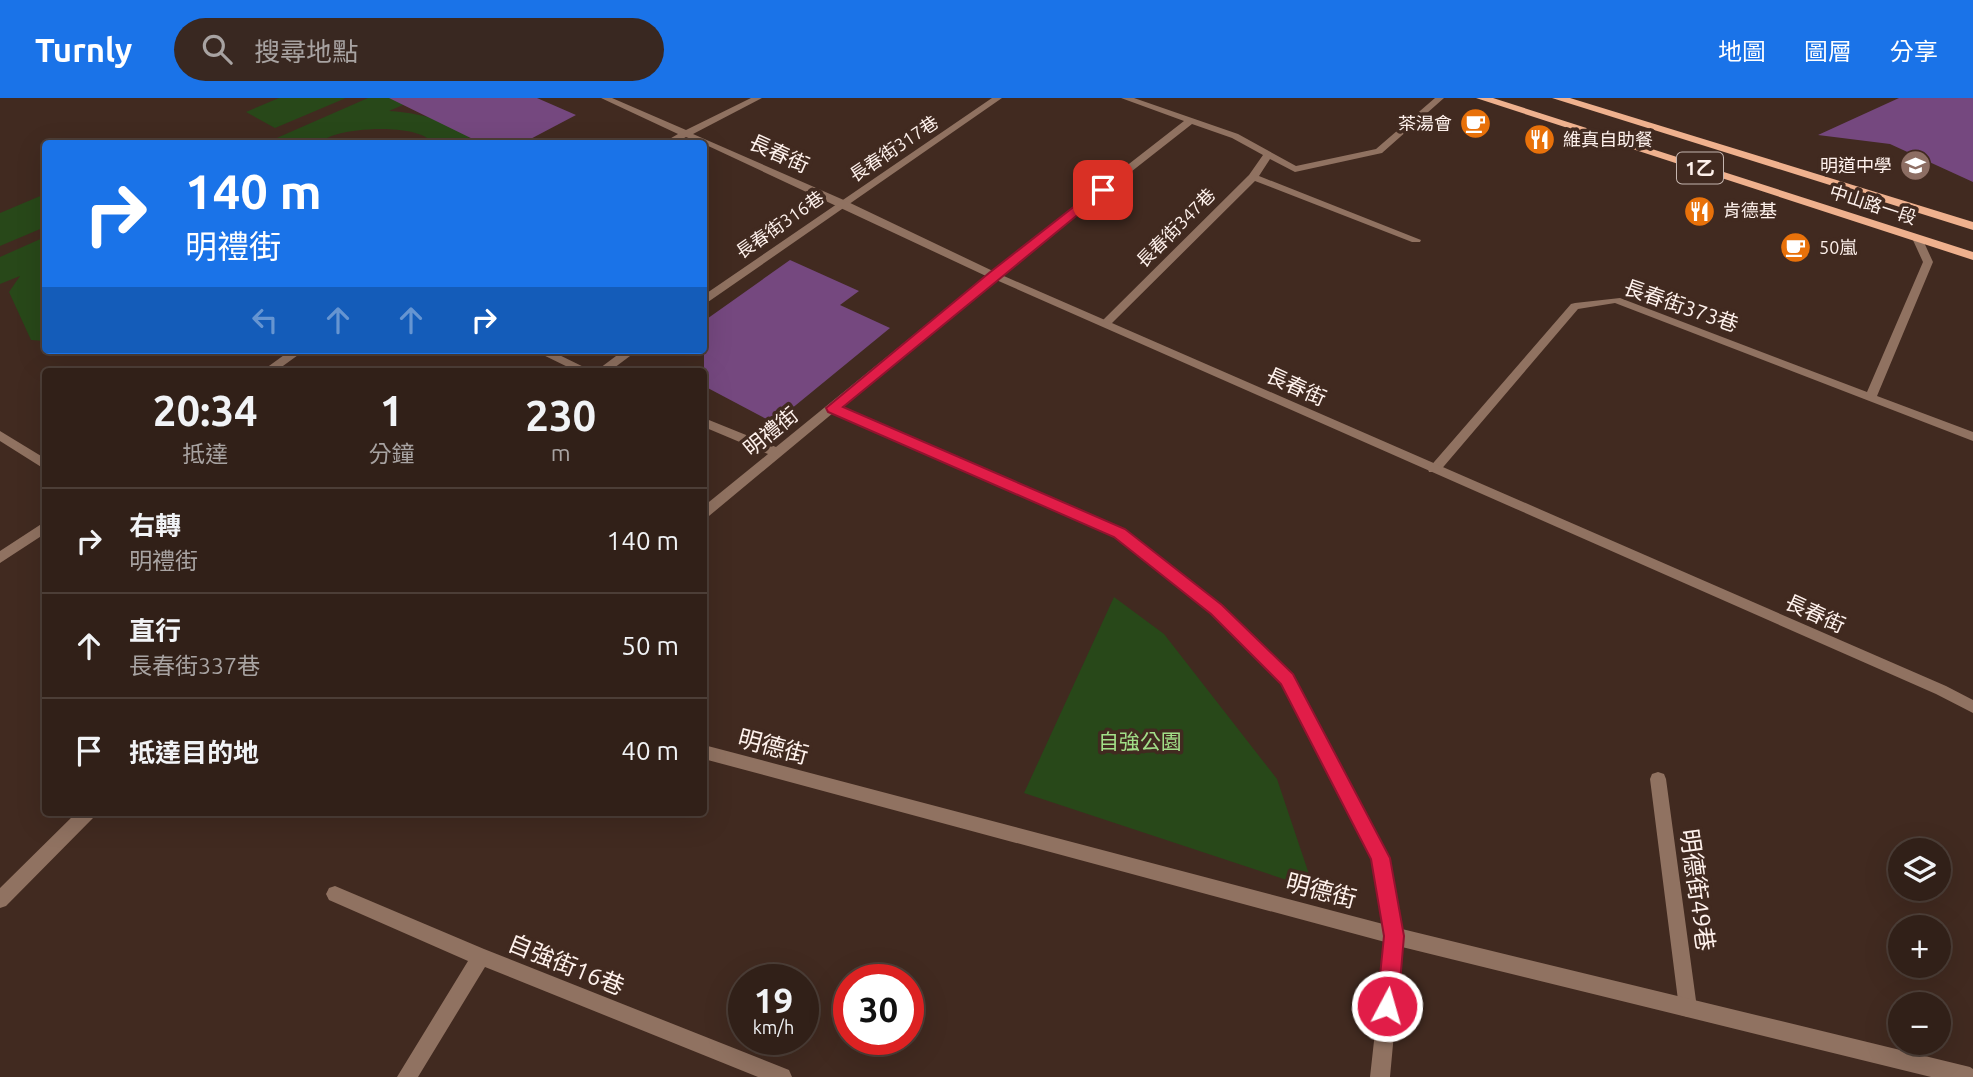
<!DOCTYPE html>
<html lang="zh-TW">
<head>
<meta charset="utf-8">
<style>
  :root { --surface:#312018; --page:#392821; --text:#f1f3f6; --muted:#a8a3a2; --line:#4c3e37; --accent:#1a73e8 }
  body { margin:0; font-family:Ubuntu,"Noto Sans TC",sans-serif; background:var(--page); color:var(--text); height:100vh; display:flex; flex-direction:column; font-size:26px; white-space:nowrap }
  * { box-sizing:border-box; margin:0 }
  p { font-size:23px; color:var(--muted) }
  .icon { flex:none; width:38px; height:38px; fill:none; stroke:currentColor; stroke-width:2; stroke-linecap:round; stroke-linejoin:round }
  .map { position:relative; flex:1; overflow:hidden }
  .details { position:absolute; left:42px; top:270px; width:665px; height:448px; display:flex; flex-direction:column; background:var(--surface); border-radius:7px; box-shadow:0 7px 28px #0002,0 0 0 2px var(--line) }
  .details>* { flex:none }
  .banner { position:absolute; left:42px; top:42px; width:665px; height:214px; border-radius:7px; box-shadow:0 7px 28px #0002,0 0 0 2px var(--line); background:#1a73e8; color:#fff; overflow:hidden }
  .controls { position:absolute; left:1888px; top:740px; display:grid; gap:14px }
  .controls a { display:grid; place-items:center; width:63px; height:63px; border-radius:50%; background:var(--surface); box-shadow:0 7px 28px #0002,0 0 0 2px var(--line); font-size:35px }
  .speed { position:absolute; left:728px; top:866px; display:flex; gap:14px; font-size:35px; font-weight:700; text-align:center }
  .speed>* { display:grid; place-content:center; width:91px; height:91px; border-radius:50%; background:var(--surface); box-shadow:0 7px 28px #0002,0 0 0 2px var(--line); line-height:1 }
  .speed small { font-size:18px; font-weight:400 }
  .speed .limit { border:10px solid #d22; background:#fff; color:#111 }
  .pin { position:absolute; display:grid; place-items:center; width:60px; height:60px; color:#fff; margin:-30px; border-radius:14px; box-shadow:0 4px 10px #0006 }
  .me { position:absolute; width:77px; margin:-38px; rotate:6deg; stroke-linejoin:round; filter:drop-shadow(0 0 5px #0008) }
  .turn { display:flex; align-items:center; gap:24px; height:147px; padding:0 28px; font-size:32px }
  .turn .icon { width:91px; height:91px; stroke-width:2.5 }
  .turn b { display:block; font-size:49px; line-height:60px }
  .lanes { display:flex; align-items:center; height:66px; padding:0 28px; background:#0003; justify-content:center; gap:35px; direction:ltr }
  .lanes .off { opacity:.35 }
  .eta { display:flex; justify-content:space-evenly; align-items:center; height:119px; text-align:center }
  .eta b { font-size:42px; font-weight:600; line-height:49px }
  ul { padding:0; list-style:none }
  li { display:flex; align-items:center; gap:21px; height:105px; padding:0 28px; border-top:2px solid var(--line) }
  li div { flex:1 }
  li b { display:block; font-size:26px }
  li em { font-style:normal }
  header { display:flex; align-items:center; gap:42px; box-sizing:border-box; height:98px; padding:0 35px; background:var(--accent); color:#fff }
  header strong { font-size:33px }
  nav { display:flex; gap:38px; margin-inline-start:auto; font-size:24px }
  .search { width:490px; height:63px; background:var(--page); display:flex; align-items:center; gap:18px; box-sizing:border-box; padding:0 24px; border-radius:38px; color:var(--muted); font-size:26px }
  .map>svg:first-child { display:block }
</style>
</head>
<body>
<header>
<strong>Turnly</strong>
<div class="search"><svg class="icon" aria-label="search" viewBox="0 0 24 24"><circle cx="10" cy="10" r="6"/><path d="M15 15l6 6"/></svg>搜尋地點</div>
<nav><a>地圖</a><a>圖層</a><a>分享</a></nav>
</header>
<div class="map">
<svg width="1973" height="979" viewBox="0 0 1973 979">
  <rect width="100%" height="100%" fill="#412a20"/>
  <path fill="#284819" d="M279,0H346L275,30L246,14Z
    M368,0H419L389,13C412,14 462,23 473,45H433C417,26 360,30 338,36C329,38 321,44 312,45C296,47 279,45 263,46Z
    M45,96V129L0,148V115Z
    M45,139V243L31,242L9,194L20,178L0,186V159Z
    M1114,499L1164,536L1277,681L1314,791L1024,695Z"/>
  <path fill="#75487f" d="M389,0H537L576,17L521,46H483Z
    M1899,0H1973V84L1890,46L1818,37Z
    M790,162L859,193L840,207L890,230L774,325L704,288V223Z"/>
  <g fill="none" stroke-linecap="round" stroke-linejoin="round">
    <path fill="#907261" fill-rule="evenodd" d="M992,0H1002L708,204L704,205V197Z
      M1121,0H1134L1238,36L1296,68L1376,51L1435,0H1444L1382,55L1295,74L1270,61L1259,78L1421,142L1420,144H1412L1255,83L1109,228H1101V224L1249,77L1263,57L1232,40L1192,26L997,179H989V175L1184,23Z
      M1917,137L1922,140L1933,164L1877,298L1973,334V343L1615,205L1578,211L1439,374H1429L1428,371L1571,206L1575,205L1620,200L1867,294L1923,164L1912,140Z
      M624,252H638L610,273H596Z
      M0,333L46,361V372L0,343Z
      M1658,674L1664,676L1666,681L1697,910L1695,917L1688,919L1681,917L1679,910L1650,681L1652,676Z
      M77,714H96L94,719L6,808L0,810V790Z
      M335,788L484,851L789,972L792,979H758L485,869L418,979H397L468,863L329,802L326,796L329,790Z"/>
    <path fill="#907261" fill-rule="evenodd" d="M601,0H612L686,32L751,0H762L693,36L846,103L997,175L1946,588L1973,602V615L1936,596L994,181L841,309L1124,431L1221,508L1292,577L1389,760L1402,831L1970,969L1973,971V979H1931L1402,849L1390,979H1370L1385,844L704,661V647L1383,826L1373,761L1282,585L1211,516L1114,439L833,315L709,418L704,420V408L768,356L704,329V320L776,349L986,178L704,46L686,39L673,46H661L678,36Z
      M291,252H305L276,273H262Z
      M533,252H549L592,273H576Z
      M46,423V435L0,465V453Z"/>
    <path fill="#efb18e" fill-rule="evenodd" d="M1476,0H1493L1973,154V162Z
      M1552,0H1570L1973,124V132Z"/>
  </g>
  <path fill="#e11d48" stroke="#92132f" stroke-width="2" d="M1099,89L1108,92L843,309L1125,431L1222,507L1293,576L1390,760L1404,838L1398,908L1395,916L1387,919L1380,916L1377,908L1384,838L1371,761L1281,586L1211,516L1114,439L828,314L826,310L989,175Z"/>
  <defs>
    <symbol id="cafe-disc" viewBox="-11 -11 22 22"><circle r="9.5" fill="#e8710a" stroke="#412a20"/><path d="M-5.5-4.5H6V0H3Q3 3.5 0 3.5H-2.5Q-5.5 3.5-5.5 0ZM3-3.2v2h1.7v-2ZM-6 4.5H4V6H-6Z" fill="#fff"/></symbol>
    <symbol id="restaurant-disc" viewBox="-11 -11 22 22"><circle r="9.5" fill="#e8710a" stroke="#412a20"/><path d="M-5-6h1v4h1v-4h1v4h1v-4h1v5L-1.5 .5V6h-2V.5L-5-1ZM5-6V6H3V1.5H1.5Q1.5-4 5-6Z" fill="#fff"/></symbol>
    <symbol id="school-disc" viewBox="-11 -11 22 22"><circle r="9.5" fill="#8d6e63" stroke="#412a20"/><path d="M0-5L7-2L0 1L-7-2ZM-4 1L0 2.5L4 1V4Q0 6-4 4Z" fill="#fff"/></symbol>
  </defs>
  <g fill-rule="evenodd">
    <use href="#cafe-disc" x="1458" y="8" width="35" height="35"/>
    <use href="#restaurant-disc" x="1522" y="24" width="35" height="35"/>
    <use href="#school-disc" x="1898" y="50" width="35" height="35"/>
    <use href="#restaurant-disc" x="1682" y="96" width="35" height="35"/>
    <use href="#cafe-disc" x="1778" y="132" width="35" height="35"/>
  </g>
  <g text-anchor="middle" stroke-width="7" stroke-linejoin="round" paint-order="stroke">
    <g font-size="18" fill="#fef1ec" stroke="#412a20" text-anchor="start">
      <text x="1452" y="32" text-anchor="end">茶湯會</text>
      <text x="1563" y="48">維真自助餐</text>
      <text x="1892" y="74" text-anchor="end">明道中學</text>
      <text x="1723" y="119">肯德基</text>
      <text x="1819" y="156">50嵐</text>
    </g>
    <g font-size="18" fill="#fef1ec" stroke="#412a20">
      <text transform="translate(894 51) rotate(-34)" y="6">長春街317巷</text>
      <text transform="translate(1873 107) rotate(18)" y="6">中山路一段</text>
      <text transform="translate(780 127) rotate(-35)" y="6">長春街316巷</text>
      <text transform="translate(1176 130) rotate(-45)" y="6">長春街347巷</text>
    </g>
    <rect fill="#412a20" stroke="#c5b5af" stroke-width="2" x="1677" y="54.5" width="46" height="31" rx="5"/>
    <g font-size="19" font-weight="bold" fill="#fef1ec">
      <text x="1700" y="77">1乙</text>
    </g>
    <g font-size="21" fill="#fef1ec" stroke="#412a20">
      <text transform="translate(779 56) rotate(24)" y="7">長春街</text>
      <text transform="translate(1681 208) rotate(19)" y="7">長春街373巷</text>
      <text transform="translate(1296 289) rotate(24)" y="7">長春街</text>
      <text transform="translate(771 334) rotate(-39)" y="7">明禮街</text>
      <text transform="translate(1815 516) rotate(24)" y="7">長春街</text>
    </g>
    <g font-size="21" fill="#a2df88" stroke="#412a20">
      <text x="1140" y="651">自強公園</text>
    </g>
    <g font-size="24" fill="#fef1ec" stroke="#412a20">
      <text transform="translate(773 649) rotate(15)" y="8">明德街</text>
      <text transform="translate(1697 792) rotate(82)" y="8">明德街49巷</text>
      <text transform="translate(1321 793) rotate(15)" y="8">明德街</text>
      <text transform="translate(566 867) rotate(22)" y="8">自強街16巷</text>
    </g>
  </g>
</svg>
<div class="controls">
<a><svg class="icon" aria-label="layers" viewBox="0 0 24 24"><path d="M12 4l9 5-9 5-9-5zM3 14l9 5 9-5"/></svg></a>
<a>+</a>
<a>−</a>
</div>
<div class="speed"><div>19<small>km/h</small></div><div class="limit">30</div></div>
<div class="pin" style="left:1103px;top:92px;background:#d93025"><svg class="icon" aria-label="arrive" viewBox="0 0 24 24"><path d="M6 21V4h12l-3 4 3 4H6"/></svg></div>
<svg class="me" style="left:1387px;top:908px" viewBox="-20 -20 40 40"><circle r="17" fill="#e11d48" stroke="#fff" stroke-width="3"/><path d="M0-11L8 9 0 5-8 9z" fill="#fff"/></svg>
<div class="banner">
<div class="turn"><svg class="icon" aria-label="right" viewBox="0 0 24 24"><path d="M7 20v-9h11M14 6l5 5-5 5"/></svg><div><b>140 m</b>明禮街</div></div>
<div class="lanes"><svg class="icon off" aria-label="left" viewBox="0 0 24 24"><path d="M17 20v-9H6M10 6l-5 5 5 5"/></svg><svg class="icon off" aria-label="ahead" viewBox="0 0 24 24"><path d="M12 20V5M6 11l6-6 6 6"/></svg><svg class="icon off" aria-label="ahead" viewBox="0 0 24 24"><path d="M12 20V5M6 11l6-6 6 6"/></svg><svg class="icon" aria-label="right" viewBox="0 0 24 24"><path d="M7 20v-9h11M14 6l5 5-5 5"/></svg></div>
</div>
<section class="details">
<div class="eta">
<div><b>20:34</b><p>抵達</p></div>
<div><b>1</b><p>分鐘</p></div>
<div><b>230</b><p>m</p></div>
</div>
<ul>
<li><svg class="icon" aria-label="right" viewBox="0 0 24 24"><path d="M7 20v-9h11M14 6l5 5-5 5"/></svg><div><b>右轉</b><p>明禮街</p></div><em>140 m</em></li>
<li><svg class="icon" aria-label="ahead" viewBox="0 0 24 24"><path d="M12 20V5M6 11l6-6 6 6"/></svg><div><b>直行</b><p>長春街337巷</p></div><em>50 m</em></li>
<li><svg class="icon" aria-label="arrive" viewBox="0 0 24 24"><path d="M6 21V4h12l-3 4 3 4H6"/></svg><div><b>抵達目的地</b></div><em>40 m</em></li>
</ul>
</section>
</div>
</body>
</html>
